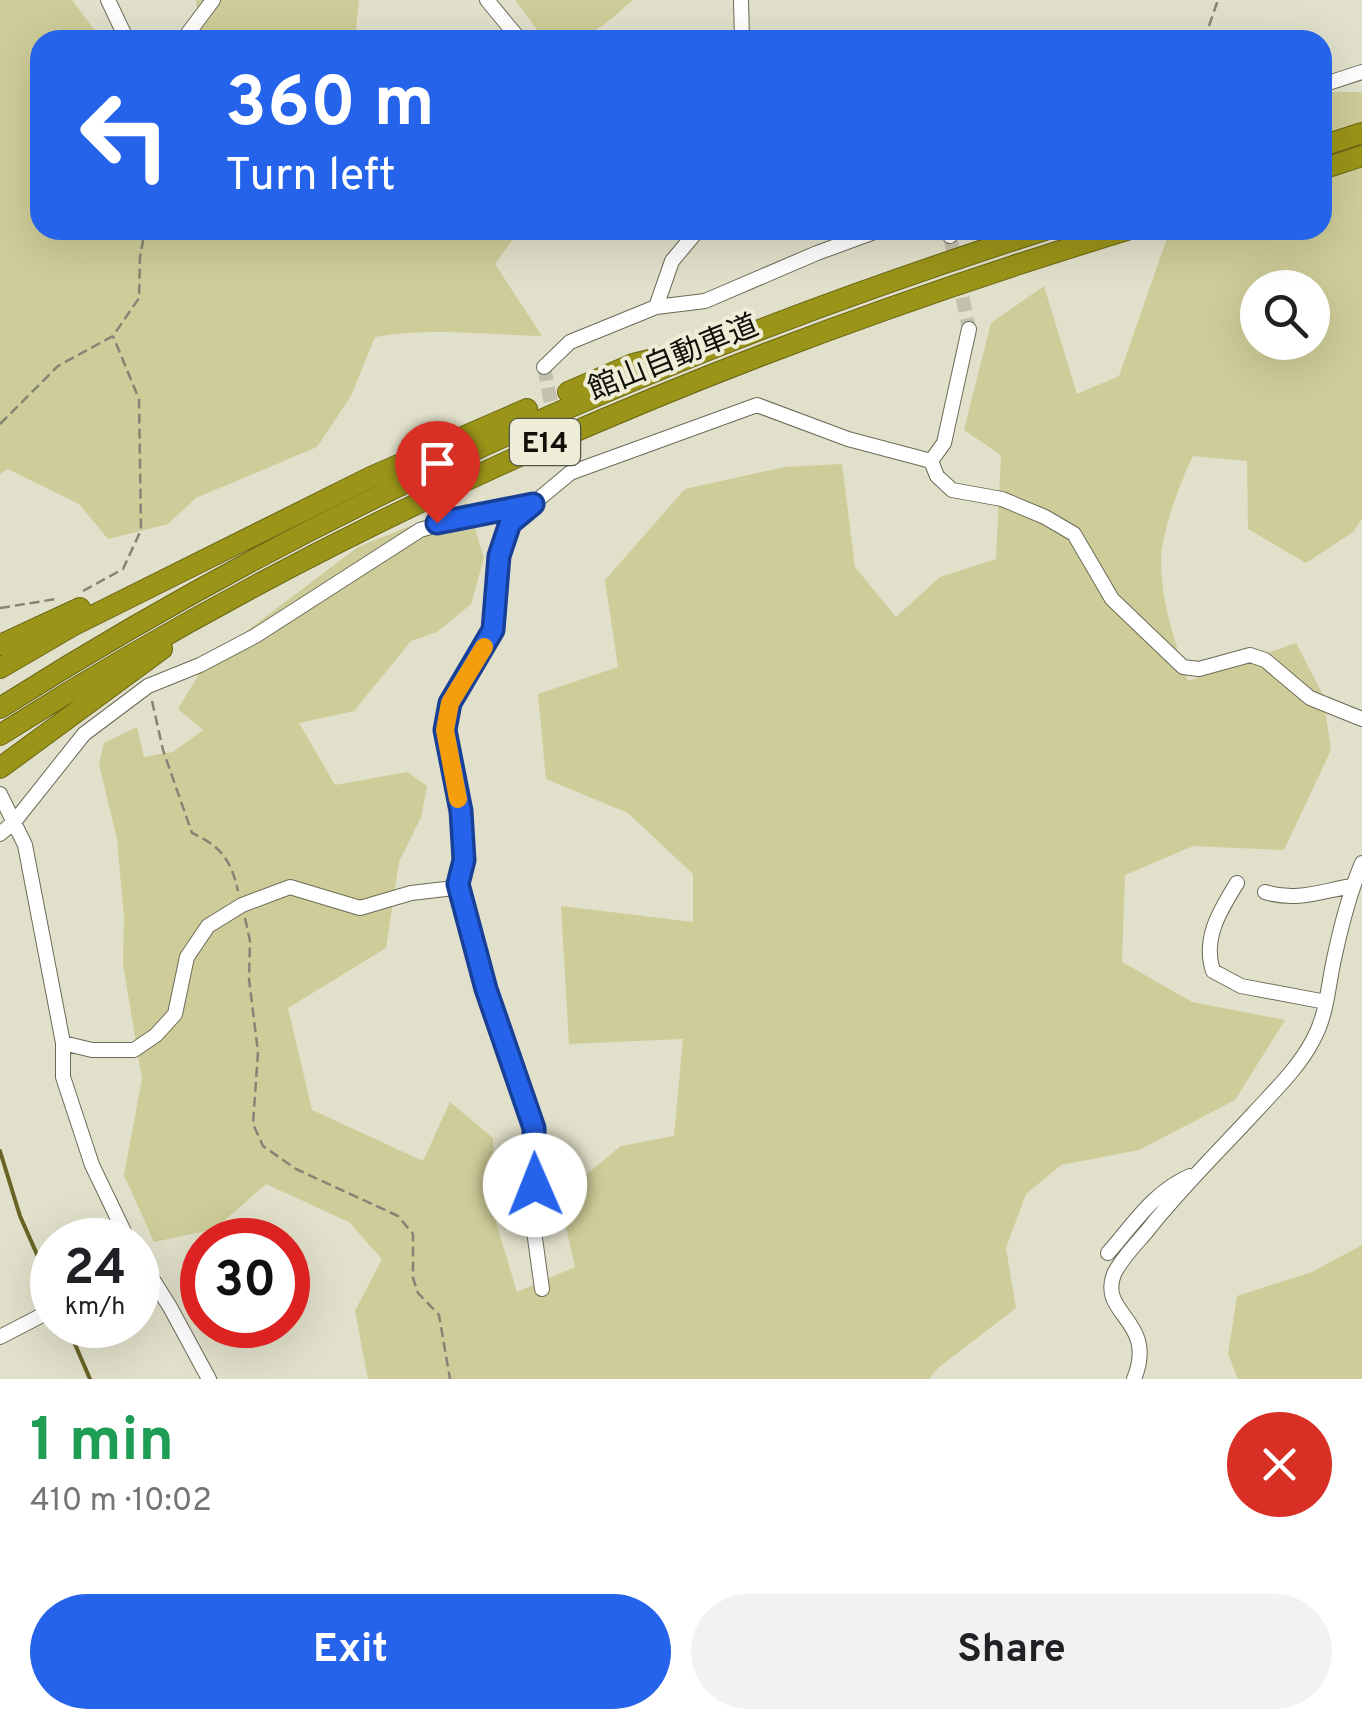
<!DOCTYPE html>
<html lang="en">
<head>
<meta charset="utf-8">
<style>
  :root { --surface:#fff; --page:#f2f2f2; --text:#202124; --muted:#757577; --accent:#2563eb }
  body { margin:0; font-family:Overpass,"Noto Sans JP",sans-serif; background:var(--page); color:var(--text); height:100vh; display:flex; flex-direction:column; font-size:38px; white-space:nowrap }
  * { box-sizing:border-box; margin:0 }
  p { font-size:32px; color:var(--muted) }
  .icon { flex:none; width:55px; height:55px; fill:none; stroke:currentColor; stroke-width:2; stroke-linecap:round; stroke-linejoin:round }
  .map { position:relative; height:1379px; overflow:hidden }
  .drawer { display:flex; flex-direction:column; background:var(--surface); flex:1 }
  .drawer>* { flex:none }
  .top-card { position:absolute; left:30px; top:30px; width:1302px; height:210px; border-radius:30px; box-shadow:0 10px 40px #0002; background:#2563eb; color:#fff; overflow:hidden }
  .controls { position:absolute; left:1240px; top:270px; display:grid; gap:20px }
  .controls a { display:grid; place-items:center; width:90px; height:90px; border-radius:50%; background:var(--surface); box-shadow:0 10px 40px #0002; font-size:50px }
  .speed { position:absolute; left:30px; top:1218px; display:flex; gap:20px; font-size:50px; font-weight:700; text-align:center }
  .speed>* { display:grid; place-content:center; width:130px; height:130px; border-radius:50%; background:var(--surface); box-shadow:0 10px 40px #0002; line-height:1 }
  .speed small { font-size:25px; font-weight:400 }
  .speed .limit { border:15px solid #d22; background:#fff; color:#111 }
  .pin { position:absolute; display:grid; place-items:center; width:85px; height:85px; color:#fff; margin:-102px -42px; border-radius:50% 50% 50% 0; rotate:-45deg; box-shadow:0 0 10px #0007 }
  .pin .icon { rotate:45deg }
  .me { position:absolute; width:110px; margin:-55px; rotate:359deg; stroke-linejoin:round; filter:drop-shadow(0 0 8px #0008) }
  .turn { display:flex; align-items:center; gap:35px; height:210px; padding:0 30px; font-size:45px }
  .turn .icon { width:130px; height:130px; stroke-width:2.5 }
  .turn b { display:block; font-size:70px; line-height:85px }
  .round { display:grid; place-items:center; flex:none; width:105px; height:105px; border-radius:52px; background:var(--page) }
  .head { display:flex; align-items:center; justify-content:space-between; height:170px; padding:0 30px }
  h1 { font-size:60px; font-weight:700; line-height:75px; color:#1e9e55 }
  .cta { display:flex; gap:20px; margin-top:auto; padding:20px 30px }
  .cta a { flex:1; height:115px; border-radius:60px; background:var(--accent); color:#fff; font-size:40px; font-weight:700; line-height:115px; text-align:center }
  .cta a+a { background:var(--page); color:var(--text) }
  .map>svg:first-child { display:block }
</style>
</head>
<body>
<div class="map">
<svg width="1362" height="1379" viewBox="0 0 1362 1379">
  <rect width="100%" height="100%" fill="#e1e0ca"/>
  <path fill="#cecc98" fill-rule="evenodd" d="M0,0H72L102,40H40V230H520L495,264L542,336C486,335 431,327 375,337L351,396L317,447L196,498L168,524L108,539L79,504L8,469L0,474Z
    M196,0H359L355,40H200Z
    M515,0H633C599,29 592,40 545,40Z
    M1323,92H1362V519L1353,532L1306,563L1248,529L1247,461L1193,456C1181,480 1161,533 1161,560C1161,602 1175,642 1188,681L1296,643L1323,695L1331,750L1284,850L1193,846L1125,875L1122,962L1192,1002L1285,1020L1235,1100L1139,1150L1061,1165L1026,1194L1006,1248L1016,1308L938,1368L929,1379H368L355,1311L382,1259L349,1222L266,1184L215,1229L154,1242L124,1175L142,1079L123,964L124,916L117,839L99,764L104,743L137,727L144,757L173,752L203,730L178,709L207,661L358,547L467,503L484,558L471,604L437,632L411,641L354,711L299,723L335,785L407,772L427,786L421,817L399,862L386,948L288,1008L312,1110L423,1161L450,1102L493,1138L495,1219L517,1292L575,1267L559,1197L621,1146L674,1136L683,1039L569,1044L561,906L693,922V874L628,813L546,779L538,694L618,667L605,580L685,489L785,467L842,464L855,567L896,617L940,577L996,559L1001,455L964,430L991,323L1044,286L1077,394L1119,376L1166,241L1162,230H1322ZM1258,288H1312V342H1258Z
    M1362,1245V1379H1238L1228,1354L1237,1296L1312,1272Z"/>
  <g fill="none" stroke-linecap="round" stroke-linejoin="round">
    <path stroke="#686426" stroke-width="4" d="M0,1151L20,1216L47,1277
      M68,1328L90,1379"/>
    <path stroke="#c2c1ad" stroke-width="14" stroke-dasharray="14 7" stroke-linecap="butt" d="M950,236L969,329
      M544,367L563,465"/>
    <defs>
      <path id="minor" d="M108,0L127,40
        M487,0L520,40
        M741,0L742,40
        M183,40L213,0
        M1322,85L1362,72
        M948,230L950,236
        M656,307L672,261L698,230
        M544,367L570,342L656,307L705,301L817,253L880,230
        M931,461L937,476L952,490L1002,499L1045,517L1074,534L1112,599L1183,667L1199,669L1250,655L1265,660L1310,698L1362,719
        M931,461L944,443L969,329
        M0,794L25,845L63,1043V1077L92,1165L128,1240
        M0,834L14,822L84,734L148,686L200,665L255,636L420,530L474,514L532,504
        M1237,883C1221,909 1202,938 1213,971L1241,986L1326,1002
        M458,885L486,989L534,1128V1231L542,1289
        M1265,892C1297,902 1321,891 1352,886
        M63,1043L92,1050H134L156,1035L175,1014L187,957L208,926L242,905L290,887L360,908L411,893L454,888L458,885L464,860L461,811L445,730L450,703L493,630L499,556L510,523L570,473L757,405L848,439L931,461
        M1108,1253C1133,1225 1153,1192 1190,1176
        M138,1256L170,1307L209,1379
        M0,1337L52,1310
        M1134,1379C1158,1320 1098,1315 1114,1274C1121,1259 1136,1244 1147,1231C1180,1189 1219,1151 1255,1112C1276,1089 1299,1067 1313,1040C1327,1015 1328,986 1334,959C1341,926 1349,894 1362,863"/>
      <path id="highway" d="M1322,146L1362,133
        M1322,169L1362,156
        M568,392L633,364L662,357
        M0,645L80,608
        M0,668L72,626L371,477L527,409
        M0,708C328,500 675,348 1045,230
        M0,735C350,512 730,351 1127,230
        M0,768L162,649"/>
    </defs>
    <use href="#minor" stroke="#6b6b57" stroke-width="16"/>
    <use href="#highway" stroke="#6a6613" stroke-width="22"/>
    <path stroke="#858575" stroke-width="2.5" stroke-dasharray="10 5" stroke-linecap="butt" d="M1204,40L1218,0
      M0,424L58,366L113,336L139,298L140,257L145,230
      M83,591L123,569L141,530L139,399L113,336
      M0,608L56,599
      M152,701L163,750L192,833C221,846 231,860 238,891
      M245,918L250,941L249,979L258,1052L253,1124L263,1146L296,1169L398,1216L413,1234V1278L418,1293L439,1315L450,1379"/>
    <use href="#minor" stroke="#fff" stroke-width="14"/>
    <use href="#highway" stroke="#9a9419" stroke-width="20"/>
  </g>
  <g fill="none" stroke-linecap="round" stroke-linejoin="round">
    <defs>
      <path id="route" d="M437,523L533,504L510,523L499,556L493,630L450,703L445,730L461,811L464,860L458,884L486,989L534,1128L535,1185"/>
    </defs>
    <use href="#route" stroke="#184099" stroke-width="25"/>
    <use href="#route" stroke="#2563eb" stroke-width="18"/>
    <path stroke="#f59e0b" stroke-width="18" d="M458,799L445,730L450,703L484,647"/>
  </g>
  <g text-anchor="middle" stroke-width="8" stroke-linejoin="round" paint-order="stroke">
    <rect fill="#eeedd7" stroke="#535347" stroke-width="2.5" x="510" y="419" width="70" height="46" rx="8"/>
    <g font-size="28" font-weight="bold" fill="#111109">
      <text x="545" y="452">E14</text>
    </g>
    <g font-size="30" fill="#111109" stroke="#eeedd7">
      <text transform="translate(673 357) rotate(-22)" y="10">館山自動車道</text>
    </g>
  </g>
</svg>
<div class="controls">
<a><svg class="icon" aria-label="search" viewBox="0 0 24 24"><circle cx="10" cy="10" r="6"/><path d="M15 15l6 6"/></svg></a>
</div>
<div class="speed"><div>24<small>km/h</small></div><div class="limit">30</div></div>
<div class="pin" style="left:437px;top:523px;background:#d93025"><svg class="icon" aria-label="arrive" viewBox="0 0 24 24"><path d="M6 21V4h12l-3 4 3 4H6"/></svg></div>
<svg class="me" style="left:535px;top:1185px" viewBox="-20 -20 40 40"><circle r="19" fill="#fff"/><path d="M0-13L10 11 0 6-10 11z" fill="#2563eb"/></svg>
<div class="top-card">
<div class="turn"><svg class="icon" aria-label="left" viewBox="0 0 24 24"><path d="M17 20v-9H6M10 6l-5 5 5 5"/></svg><div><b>360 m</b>Turn left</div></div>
</div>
</div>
<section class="drawer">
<div class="head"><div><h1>1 min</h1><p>410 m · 10:02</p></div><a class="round" style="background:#d93025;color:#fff"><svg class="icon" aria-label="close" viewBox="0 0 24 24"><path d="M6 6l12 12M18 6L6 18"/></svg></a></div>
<div class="cta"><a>Exit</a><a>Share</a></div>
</section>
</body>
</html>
